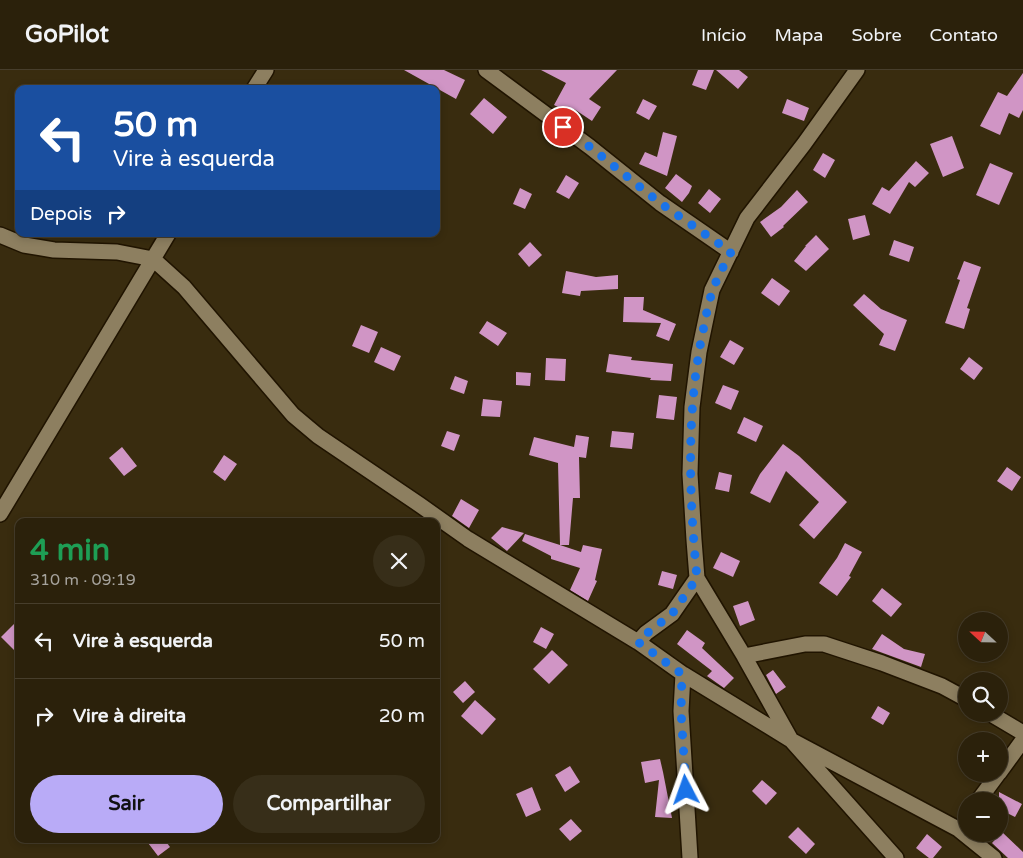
<!DOCTYPE html>
<html lang="pt">
<head>
<meta charset="utf-8">
<style>
  :root { --surface:#2b210b; --page:#372e19; --text:#f1f3f6; --muted:#a6a39d; --line:#473e2c; --accent:#b9abf7 }
  body { margin:0; font-family:"Varela Round",sans-serif; background:var(--page); color:var(--text); height:100vh; display:flex; flex-direction:column; font-size:19px; white-space:nowrap }
  * { box-sizing:border-box; margin:0 }
  p { font-size:16px; color:var(--muted) }
  .icon { flex:none; width:28px; height:28px; fill:none; stroke:currentColor; stroke-width:2; stroke-linecap:round; stroke-linejoin:round }
  .map { position:relative; flex:1; overflow:hidden }
  .side { position:absolute; left:15px; top:448px; width:425px; height:325px; display:flex; flex-direction:column; background:var(--surface); border-radius:10px; box-shadow:0 2px 8px #0003,0 0 0 1px var(--line) }
  .side>* { flex:none }
  .guide { position:absolute; left:15px; top:15px; width:425px; height:152px; border-radius:10px; box-shadow:0 2px 8px #0003,0 0 0 1px var(--line); background:#1a4fa0; color:#fff; overflow:hidden }
  .needle { width:32px; rotate:292deg }
  .buttons { position:absolute; left:958px; top:542px; display:grid; gap:10px }
  .buttons a { display:grid; place-items:center; width:50px; height:50px; border-radius:50%; background:var(--surface); box-shadow:0 2px 8px #0003,0 0 0 1px var(--line); font-size:25px }
  .pin { position:absolute; display:grid; place-items:center; width:42px; height:42px; color:#fff; margin:-21px; border:2px solid #fff; border-radius:50%; box-shadow:0 1px 5px #0007 }
  .me { position:absolute; width:55px; margin:-28px; rotate:356deg; stroke-linejoin:round; filter:drop-shadow(0 0 4px #0008) }
  .turn { display:flex; align-items:center; gap:18px; height:105px; padding:0 15px; font-size:22px }
  .turn .icon { width:65px; height:65px; stroke-width:2.5 }
  .turn b { display:block; font-size:35px; line-height:42px }
  .then { display:flex; align-items:center; height:48px; padding:0 15px; background:#0003; gap:10px; font-size:19px }
  .round { display:grid; place-items:center; flex:none; width:52px; height:52px; border-radius:26px; background:var(--page) }
  .head { display:flex; align-items:center; justify-content:space-between; height:85px; padding:0 15px }
  h1 { font-size:30px; font-weight:700; line-height:38px; color:#1e9e55 }
  .cta { display:flex; gap:10px; margin-top:auto; padding:10px 15px }
  .cta a { flex:1; height:58px; border-radius:30px; background:var(--accent); color:#111; font-size:20px; font-weight:700; line-height:58px; text-align:center }
  .cta a+a { background:var(--page); color:var(--text) }
  ul { padding:0; list-style:none }
  li { display:flex; align-items:center; gap:15px; height:75px; padding:0 15px; border-top:1px solid var(--line) }
  li div { flex:1 }
  li b { display:block; font-size:19px }
  li em { font-style:normal }
  header { display:flex; align-items:center; gap:30px; box-sizing:border-box; height:70px; padding:0 25px; background:var(--surface); border-bottom:1px solid var(--line) }
  header strong { font-size:24px }
  nav { display:flex; gap:28px; margin-inline-start:auto; font-size:18px }
  .map>svg:first-child { display:block }
</style>
</head>
<body>
<header>
<strong>GoPilot</strong>
<nav><a>Início</a><a>Mapa</a><a>Sobre</a><a>Contato</a></nav>
</header>
<div class="map">
<svg width="1023" height="788" viewBox="0 0 1023 788">
  <rect width="100%" height="100%" fill="#392c0f"/>
  <path fill="#d095c5" d="M404,0H444L465,10L456,29Z
    M541,0H617L589,29L601,37L592,51L574,39L571,44L554,35L566,13Z
    M698,0H714L706,20L692,15Z
    M716,0H739L748,7L738,19Z
    M1023,3V40L1019,48L1009,43L1000,65L980,56L998,22L1007,26Z
    M484,28L507,47L493,64L470,44Z
    M643,29L657,36L649,50L636,43Z
    M787,29L809,38L804,51L782,43Z
    M663,62L677,66L667,106L639,94L645,82L657,87Z
    M952,66L964,98L943,107L930,74Z
    M823,83L835,90L825,108L813,100Z
    M916,91L929,103L915,117L909,112L890,144L872,134L882,117L889,121Z
    M990,93L1013,103L999,135L976,125Z
    M676,104L692,116L689,123L682,132L665,118Z
    M566,105L579,113L569,129L556,122Z
    M520,118L532,124L525,139L513,134Z
    M709,119L721,129L710,143L698,133Z
    M797,120L808,132L783,156L784,157L771,167L760,152L781,137Z
    M865,145L870,165L853,170L848,149Z
    M816,165L829,179L806,201L794,191L806,176H805Z
    M894,170L914,177L909,192L889,185Z
    M530,172L542,185L529,197L518,184Z
    M964,191L981,197L967,238L970,239L964,259L945,253L960,210L957,209Z
    M566,201L596,207L618,205V219L581,221L580,226L562,223Z
    M772,208L790,221L779,236L761,223Z
    M864,224L881,239L907,250L895,281L879,275L884,264L853,235Z
    M624,227H644L643,240L676,254L669,271L656,266L661,253L623,252Z
    M487,251L507,263L498,276L479,263Z
    M361,255L378,262L369,283L352,276Z
    M730,270L744,278L734,295L720,287Z
    M381,277L401,286L394,301L374,292Z
    M609,284L632,287L631,290L673,294L671,311L650,310L651,308L606,302Z
    M969,287L983,298L974,310L960,299Z
    M546,288L566,289L565,311L545,310Z
    M516,302L531,303L530,316L516,315Z
    M455,306L468,311L464,324L450,319Z
    M723,315L739,321L731,340L715,333Z
    M659,325L677,327L674,350L656,348Z
    M483,329L502,331L500,347L481,346Z
    M744,347L763,356L756,372L737,363Z
    M447,361L460,365L454,381L441,376Z
    M612,361L634,363L632,379L610,377Z
    M576,365L589,367L586,388L579,387L580,428H573L569,475H560L581,482L583,475L602,479L595,510L597,511L588,531L570,520L580,498L551,489V486L522,471L525,464L560,475L558,393L529,385L534,367L574,377Z
    M783,374L799,386L847,432L814,469L799,455L819,432L786,401L770,433L750,423L760,404Z
    M122,377L137,396L124,406L109,388Z
    M224,385L237,394L225,411L213,402Z
    M1007,397L1021,407L1012,421L997,411Z
    M719,402L732,405L729,422L715,419Z
    M461,429L479,440L469,458L452,446Z
    M502,457L524,463L507,481L491,468Z
    M845,473L862,482L849,506L851,507L837,526L819,513L837,488Z
    M721,482L740,491L733,507L713,498Z
    M662,501L677,505L673,519L658,515Z
    M882,518L902,534L891,547L872,531Z
    M748,531L755,550L740,556L733,536Z
    M19,549V585L1,567Z
    M541,557L554,564L546,579L533,572Z
    M687,560L705,573L702,578L734,608L724,618L707,606L712,601L677,574Z
    M882,564L904,579L925,584L921,597L872,579Z
    M552,580L568,595L549,614L533,599Z
    M773,600L786,617L776,624L766,605Z
    M465,611L475,622L463,633L453,622Z
    M475,630L496,649L482,665L461,646Z
    M878,636L890,643L883,655L871,648Z
    M660,689L663,702L672,748L655,747L659,710L645,713L641,692Z
    M570,696L580,712L565,722L555,705Z
    M762,710L777,723L766,735L752,721Z
    M532,717L541,740L526,747L516,724Z
    M999,722L1022,734L1015,747L999,739Z
    M571,749L582,761L570,771L559,759Z
    M798,757L815,774L806,784L788,767Z
    M1002,762L1023,782V788H1008L992,773Z
    M927,764L942,777L933,788H929L916,778Z
    M145,769H164L170,777L158,786Z"/>
  <g fill="none" stroke-linecap="round" stroke-linejoin="round">
    <defs>
      <path id="minor" d="M486,0L590,77L660,133L731,182
        M857,0L804,74L747,148L712,220L699,282L692,337L690,404L694,470L697,508L744,586L791,670L896,788
        M254,19L266,0
        M0,165L24,175L54,180L117,182L153,189L184,217L293,345L318,366L420,435L468,469L638,572L683,604L791,670L958,759L994,788
        M0,444L168,164
        M638,572L646,563L672,544L697,508
        M744,586L805,574H824L882,593L942,616L966,629
        M683,604L681,641L690,788
        M991,644L1023,663
        M999,703L1023,670
        M978,731L998,704"/>
    </defs>
    <use href="#minor" stroke="#201400" stroke-width="18"/>
    <use href="#minor" stroke="#8d7f60" stroke-width="15"/>
  </g>
  <g fill="none" stroke-linecap="round" stroke-linejoin="round">
    <path stroke="#1a73e8" stroke-width="9" stroke-dasharray="0 16.2" d="M563,57L590,77L660,133L731,182C725,194 717,207 713,220C708,233 706,247 703,261C686,341 689,426 697,508L672,544L646,564L638,572L682,604L681,641L686,720"/>
  </g>
</svg>
<div class="buttons">
<a><svg class="needle" viewBox="-14 -14 28 28"><path d="M0-13l5 13h-10z" fill="#e53935"/><path d="M0 13l5-13h-10z" fill="#a6a39d"/></svg></a>
<a><svg class="icon" aria-label="search" viewBox="0 0 24 24"><circle cx="10" cy="10" r="6"/><path d="M15 15l6 6"/></svg></a>
<a>+</a>
<a>−</a>
</div>
<div class="pin" style="left:563px;top:57px;background:#d93025"><svg class="icon" aria-label="arrive" viewBox="0 0 24 24"><path d="M6 21V4h12l-3 4 3 4H6"/></svg></div>
<svg class="me" style="left:686px;top:720px" viewBox="-20 -20 40 40"><path d="M0-17L14 15 0 8-14 15z" fill="#1a73e8" stroke="#fff" stroke-width="4"/></svg>
<div class="guide">
<div class="turn"><svg class="icon" aria-label="left" viewBox="0 0 24 24"><path d="M17 20v-9H6M10 6l-5 5 5 5"/></svg><div><b>50 m</b>Vire à esquerda</div></div>
<div class="then">Depois<svg class="icon" aria-label="right" viewBox="0 0 24 24"><path d="M7 20v-9h11M14 6l5 5-5 5"/></svg></div>
</div>
<section class="side">
<div class="head"><div><h1>4 min</h1><p>310 m · 09:19</p></div><a class="round"><svg class="icon" aria-label="close" viewBox="0 0 24 24"><path d="M6 6l12 12M18 6L6 18"/></svg></a></div>
<ul>
<li><svg class="icon" aria-label="left" viewBox="0 0 24 24"><path d="M17 20v-9H6M10 6l-5 5 5 5"/></svg><div><b>Vire à esquerda</b></div><em>50 m</em></li>
<li><svg class="icon" aria-label="right" viewBox="0 0 24 24"><path d="M7 20v-9h11M14 6l5 5-5 5"/></svg><div><b>Vire à direita</b></div><em>20 m</em></li>
</ul>
<div class="cta"><a>Sair</a><a>Compartilhar</a></div>
</section>
</div>
</body>
</html>
